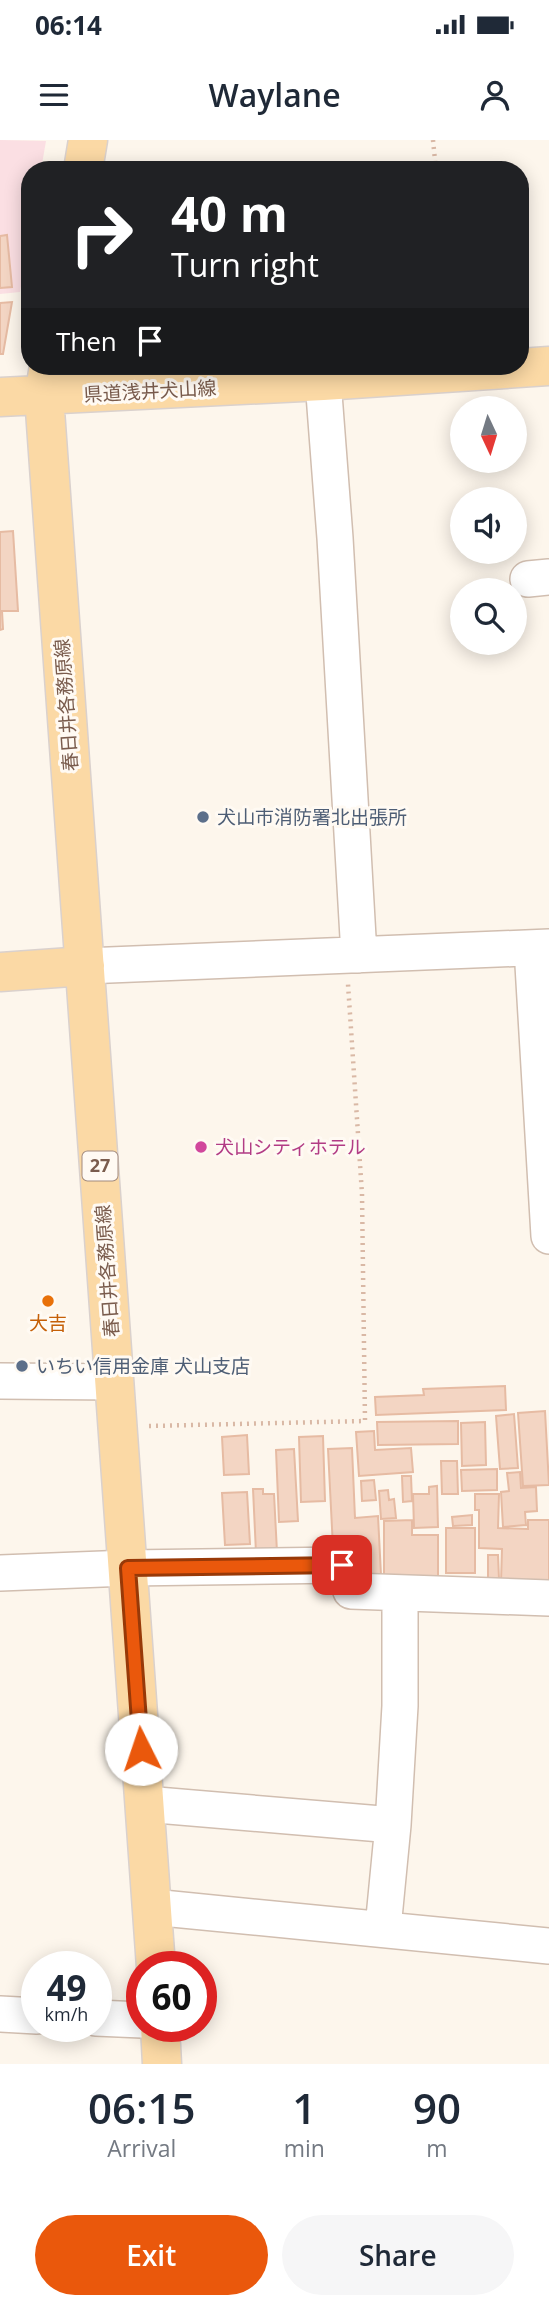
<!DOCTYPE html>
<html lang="en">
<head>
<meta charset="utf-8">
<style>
  :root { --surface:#fff; --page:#f6f6f7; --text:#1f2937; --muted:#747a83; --accent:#ea580c }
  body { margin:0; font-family:"Open Sans","Noto Sans JP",sans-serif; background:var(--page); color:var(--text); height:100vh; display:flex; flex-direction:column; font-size:26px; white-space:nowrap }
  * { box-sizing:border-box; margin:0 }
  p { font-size:23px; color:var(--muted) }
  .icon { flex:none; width:38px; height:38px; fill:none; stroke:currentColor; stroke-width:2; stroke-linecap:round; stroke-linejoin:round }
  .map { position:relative; height:1924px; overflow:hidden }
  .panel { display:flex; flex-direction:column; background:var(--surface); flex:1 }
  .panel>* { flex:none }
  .hud { position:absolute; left:21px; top:21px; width:508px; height:214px; border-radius:28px; box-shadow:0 4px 18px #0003; background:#202124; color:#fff; overflow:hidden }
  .needle { width:46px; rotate:176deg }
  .fabs { position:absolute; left:450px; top:256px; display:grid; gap:14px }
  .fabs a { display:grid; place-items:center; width:77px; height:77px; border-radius:50%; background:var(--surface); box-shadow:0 4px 18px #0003; font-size:35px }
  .speed { position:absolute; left:21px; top:1811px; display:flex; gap:14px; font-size:35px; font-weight:700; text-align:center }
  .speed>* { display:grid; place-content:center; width:91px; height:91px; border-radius:50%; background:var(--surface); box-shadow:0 4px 18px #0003; line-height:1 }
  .speed small { font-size:18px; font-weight:400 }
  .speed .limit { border:10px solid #d22; background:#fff; color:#111 }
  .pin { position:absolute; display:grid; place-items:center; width:60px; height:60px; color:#fff; margin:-30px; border-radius:14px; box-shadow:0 4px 10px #0006 }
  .me { position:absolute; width:77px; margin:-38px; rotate:356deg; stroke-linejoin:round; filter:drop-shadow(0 0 5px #0008) }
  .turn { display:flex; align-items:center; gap:24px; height:147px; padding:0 35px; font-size:32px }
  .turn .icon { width:91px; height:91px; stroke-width:2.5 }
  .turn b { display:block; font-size:49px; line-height:60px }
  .then { display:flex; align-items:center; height:66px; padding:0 35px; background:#0003; gap:14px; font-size:26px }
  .eta { display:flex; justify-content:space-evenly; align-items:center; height:119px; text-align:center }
  .eta b { font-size:42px; font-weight:600; line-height:49px }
  .primary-button { display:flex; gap:14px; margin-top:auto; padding:14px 35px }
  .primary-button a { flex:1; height:80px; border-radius:42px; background:var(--accent); color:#fff; font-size:28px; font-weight:600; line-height:80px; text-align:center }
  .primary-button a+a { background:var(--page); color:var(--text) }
  .status { display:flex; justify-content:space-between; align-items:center; height:49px; padding:0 35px; background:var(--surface); direction:ltr }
  .status svg { height:19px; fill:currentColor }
  header { display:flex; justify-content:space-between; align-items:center; height:91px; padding:0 35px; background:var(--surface); font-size:32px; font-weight:600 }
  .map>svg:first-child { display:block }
</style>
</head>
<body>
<div class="status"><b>06:14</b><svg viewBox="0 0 49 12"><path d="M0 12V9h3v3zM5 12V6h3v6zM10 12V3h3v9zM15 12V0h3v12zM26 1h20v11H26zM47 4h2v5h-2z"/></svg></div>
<header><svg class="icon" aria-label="menu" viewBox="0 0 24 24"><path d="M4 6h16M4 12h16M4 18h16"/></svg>Waylane<svg class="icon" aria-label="person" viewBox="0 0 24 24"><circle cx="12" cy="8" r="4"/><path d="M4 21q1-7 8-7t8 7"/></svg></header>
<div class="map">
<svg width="549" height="1924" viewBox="0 0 549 1924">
  <rect width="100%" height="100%" fill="#fdf6ec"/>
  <path fill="#fbdfe3" d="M0,0L46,1L41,30H30V95L20,152L0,154Z"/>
  <path fill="#f3d5c3" stroke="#e6bba3" stroke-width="2" d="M7,95L12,147L0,148V96Z
    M12,162L3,214H0V163Z
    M13,391L18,471H2L3,489L0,490V392Z
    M505,1246L506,1270L376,1275L375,1257L424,1255L423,1249Z
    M545,1271L549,1345L523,1346L518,1273Z
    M514,1274L518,1328L500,1329L496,1276Z
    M458,1281V1304L378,1305L377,1282Z
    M485,1282L486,1325L462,1326L461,1283Z
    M374,1291L375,1310L411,1308L413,1332L359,1336L356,1292Z
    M247,1295L249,1334L224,1335L222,1297Z
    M323,1296L325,1361L301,1362L299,1297Z
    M352,1308L355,1378L378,1376L381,1435L360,1436L359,1407L333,1408L328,1309Z
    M294,1309L298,1381L279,1382L276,1310Z
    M441,1321H457L458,1354H442Z
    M497,1329V1350L462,1351L461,1330Z
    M520,1332L521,1348L536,1347L537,1371L525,1372L526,1385L503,1387L501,1352L509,1351L507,1333Z
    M402,1336H411L412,1361L403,1362Z
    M374,1340L376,1360L362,1361L361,1341Z
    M437,1346L438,1387L414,1388L413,1354H429V1347Z
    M253,1349H263V1354H274L277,1412L256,1413Z
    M388,1350L389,1360L394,1359L396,1378L381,1379L379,1351Z
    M247,1352L250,1404L225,1405L222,1353Z
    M475,1354H499L498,1388L528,1389V1380H549V1443L501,1442L502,1409L479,1408V1370H475Z
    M472,1375V1385L453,1386L452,1377Z
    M412,1380V1395H438V1440L384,1439V1381Z
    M446,1388H475V1433H446Z
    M488,1415H498L499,1439L488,1440Z"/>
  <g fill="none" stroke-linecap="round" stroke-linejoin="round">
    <defs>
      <path id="minor" d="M323,241L335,398L359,815
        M528,439L549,437
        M532,808L549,1096
        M85,826L549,807
        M0,1241L115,1242
        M0,1433L128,1428L342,1425L351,1451L549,1458
        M145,1664L393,1685
        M152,1767L549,1806
        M383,1788L393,1685L400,1566V1454
        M0,1874L37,1876
        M96,1878L142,1880"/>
      <path id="major" d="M83,30L88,0
        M49,226L44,256L156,1827
        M0,257L323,241L549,226
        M0,832L85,826
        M160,1886L162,1924"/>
    </defs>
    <use href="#minor" stroke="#d1beb0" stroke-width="38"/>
    <use href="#major" stroke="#dad1cd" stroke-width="41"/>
    <path stroke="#d9b8a5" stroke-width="4.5" stroke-dasharray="2 5" stroke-linecap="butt" d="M433,0L436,30
      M149,1286L365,1281L362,1054L348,844"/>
    <use href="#minor" stroke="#fff" stroke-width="35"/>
    <use href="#major" stroke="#fbd9a5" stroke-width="38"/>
  </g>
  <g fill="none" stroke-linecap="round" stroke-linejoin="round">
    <defs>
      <path id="route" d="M141,1609L128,1428L342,1425"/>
    </defs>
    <use href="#route" stroke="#983908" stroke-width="18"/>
    <use href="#route" stroke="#ea580c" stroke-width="12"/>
  </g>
  <g fill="#5c6f8a" stroke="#fffaf3" stroke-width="2.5">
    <circle cx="203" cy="677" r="7"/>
    <circle cx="22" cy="1226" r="7"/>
  </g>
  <circle fill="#d1479c" stroke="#fffaf3" stroke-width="2.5" cx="201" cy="1007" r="7"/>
  <circle fill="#e8710a" stroke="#fffaf3" stroke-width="2.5" cx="48" cy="1161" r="7"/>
  <g text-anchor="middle" stroke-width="6" stroke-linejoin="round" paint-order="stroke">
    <rect fill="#fffaf3" stroke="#a28b7f" stroke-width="2" x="82.5" y="1011.5" width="35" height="29" rx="5"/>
    <g font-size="18" font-weight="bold" fill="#7a5c4d">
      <text x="100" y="1032">27</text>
    </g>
    <g font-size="19" fill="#7a5c4d" stroke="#fffaf3">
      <text transform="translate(150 251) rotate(-3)" y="7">県道浅井犬山線</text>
      <text transform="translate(66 565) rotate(-94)" y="7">春日井各務原線</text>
      <text transform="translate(107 1131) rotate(-94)" y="7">春日井各務原線</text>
    </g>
    <g font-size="19" fill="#4e5e75" stroke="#fffaf3" text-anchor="start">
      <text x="217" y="684">犬山市消防署北出張所</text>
      <text x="36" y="1233">いちい信用金庫 犬山支店</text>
    </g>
    <g font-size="19" fill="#b23c85" stroke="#fffaf3" text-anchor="start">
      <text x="215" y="1014">犬山シティホテル</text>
    </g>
    <g font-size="19" fill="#c56008" stroke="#fffaf3">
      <text x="48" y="1190">大吉</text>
    </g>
  </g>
</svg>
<div class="fabs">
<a><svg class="needle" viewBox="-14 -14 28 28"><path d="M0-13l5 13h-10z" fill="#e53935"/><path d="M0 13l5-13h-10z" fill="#747a83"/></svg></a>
<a><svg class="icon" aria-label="sound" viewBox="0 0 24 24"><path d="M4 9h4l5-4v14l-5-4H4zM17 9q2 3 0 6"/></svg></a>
<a><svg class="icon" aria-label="search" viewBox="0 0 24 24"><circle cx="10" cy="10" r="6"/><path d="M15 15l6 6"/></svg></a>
</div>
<div class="speed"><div>49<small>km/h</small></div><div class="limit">60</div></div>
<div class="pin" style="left:342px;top:1425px;background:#d93025"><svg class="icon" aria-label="arrive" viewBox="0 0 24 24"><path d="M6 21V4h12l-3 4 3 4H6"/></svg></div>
<svg class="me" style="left:141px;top:1609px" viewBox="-20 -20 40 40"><circle r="19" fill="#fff"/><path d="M0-13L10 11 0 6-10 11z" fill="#ea580c"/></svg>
<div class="hud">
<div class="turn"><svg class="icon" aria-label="right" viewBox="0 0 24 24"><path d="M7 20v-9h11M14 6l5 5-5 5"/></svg><div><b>40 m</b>Turn right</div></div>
<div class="then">Then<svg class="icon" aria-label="arrive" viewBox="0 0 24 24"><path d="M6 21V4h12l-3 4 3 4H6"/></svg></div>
</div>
</div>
<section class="panel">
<div class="eta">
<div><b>06:15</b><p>Arrival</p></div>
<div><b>1</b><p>min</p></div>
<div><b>90</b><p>m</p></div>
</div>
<div class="primary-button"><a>Exit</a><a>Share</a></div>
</section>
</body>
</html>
